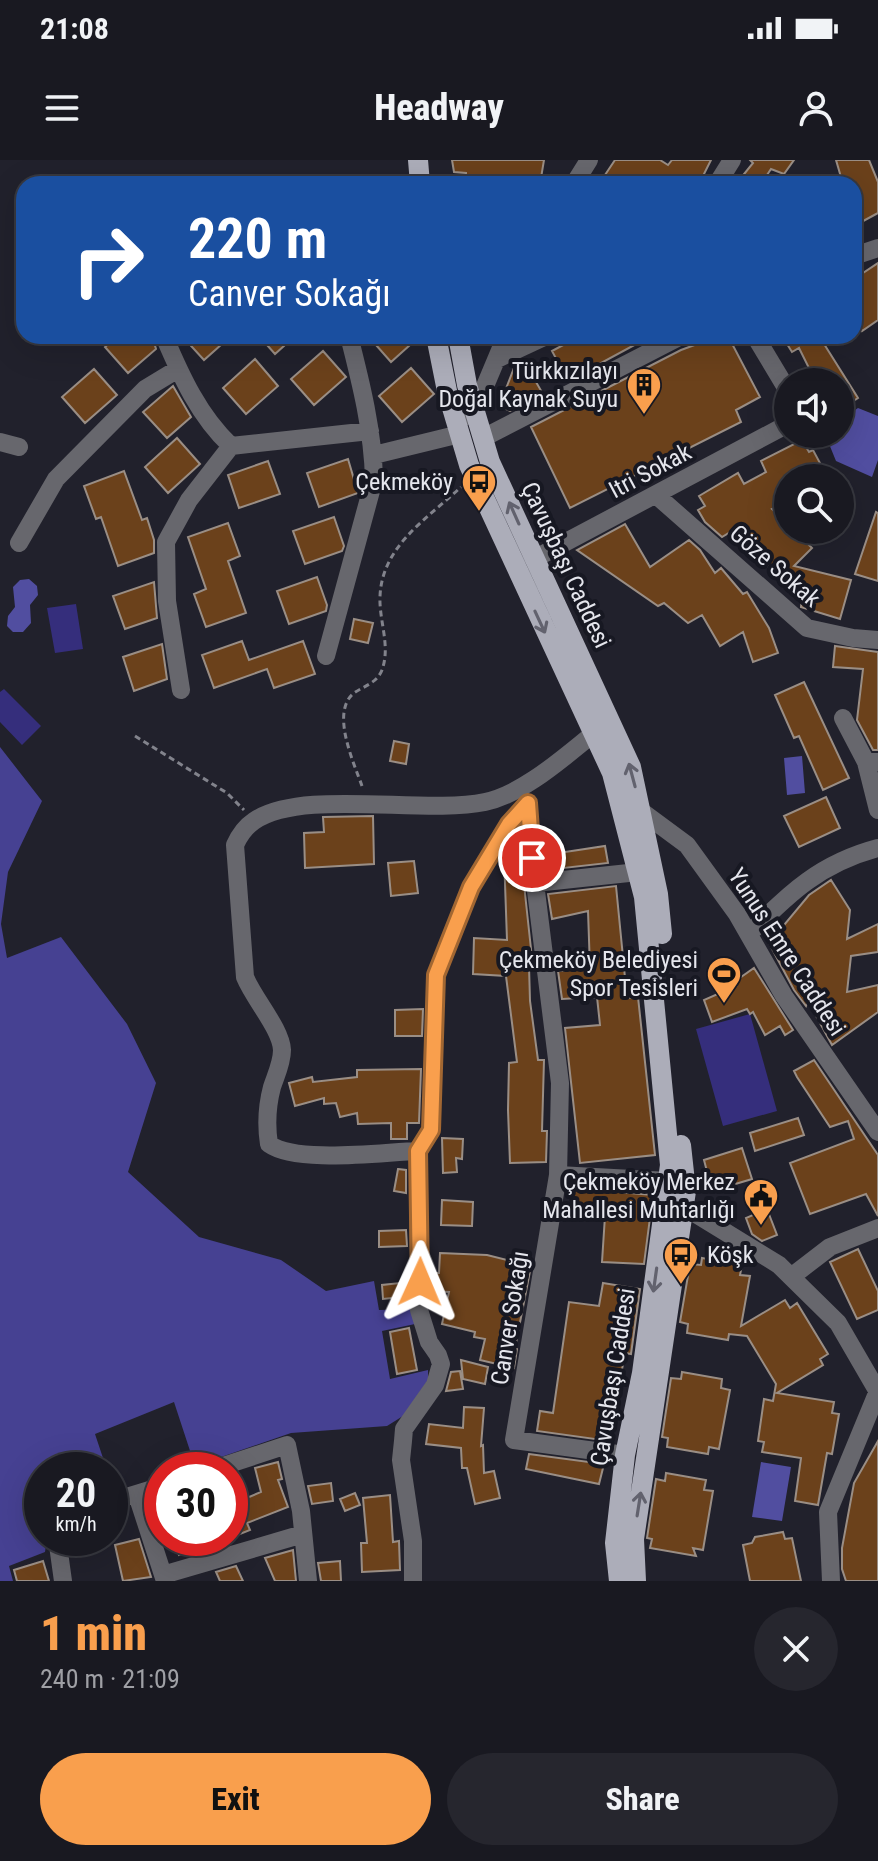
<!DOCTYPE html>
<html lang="en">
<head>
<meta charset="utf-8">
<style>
  :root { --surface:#191921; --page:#26262e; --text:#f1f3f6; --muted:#9fa0a5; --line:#37383f; --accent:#f99f4d }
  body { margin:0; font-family:"Roboto Condensed",sans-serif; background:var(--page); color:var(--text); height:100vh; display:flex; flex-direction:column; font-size:30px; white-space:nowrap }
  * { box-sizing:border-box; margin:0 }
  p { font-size:26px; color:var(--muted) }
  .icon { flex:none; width:44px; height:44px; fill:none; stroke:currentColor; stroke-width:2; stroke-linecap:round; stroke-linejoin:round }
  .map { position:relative; height:1421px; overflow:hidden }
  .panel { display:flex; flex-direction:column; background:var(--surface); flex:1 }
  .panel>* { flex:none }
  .hud { position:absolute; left:16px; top:16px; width:846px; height:168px; border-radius:24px; box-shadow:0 8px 32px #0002,0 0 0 2px var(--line); background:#1a4fa0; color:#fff; overflow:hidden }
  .fabs { position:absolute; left:774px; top:208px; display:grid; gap:16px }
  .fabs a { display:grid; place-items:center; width:80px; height:80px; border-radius:50%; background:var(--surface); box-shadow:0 8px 32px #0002,0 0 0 2px var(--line); font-size:40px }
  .speed { position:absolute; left:24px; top:1292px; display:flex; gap:16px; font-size:40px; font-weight:700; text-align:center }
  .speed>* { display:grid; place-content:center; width:104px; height:104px; border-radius:50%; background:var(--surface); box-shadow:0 8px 32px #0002,0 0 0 2px var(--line); line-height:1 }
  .speed small { font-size:20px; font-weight:400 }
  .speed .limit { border:12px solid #d22; background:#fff; color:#111 }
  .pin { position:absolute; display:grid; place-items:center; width:68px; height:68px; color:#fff; margin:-34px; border:4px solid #fff; border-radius:50%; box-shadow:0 2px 8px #0007 }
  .me { position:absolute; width:88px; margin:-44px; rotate:1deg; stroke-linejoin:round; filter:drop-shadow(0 0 6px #0008) }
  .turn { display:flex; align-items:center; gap:28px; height:168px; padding:0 40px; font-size:36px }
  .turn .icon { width:104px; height:104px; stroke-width:2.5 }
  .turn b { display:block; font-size:56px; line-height:68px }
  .round { display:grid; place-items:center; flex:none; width:84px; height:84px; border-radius:42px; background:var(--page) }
  .head { display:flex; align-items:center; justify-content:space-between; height:136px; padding:0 40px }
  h1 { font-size:48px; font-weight:800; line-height:60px; color:var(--accent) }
  .primary-button { display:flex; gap:16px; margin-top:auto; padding:16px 40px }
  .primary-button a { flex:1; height:92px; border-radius:48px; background:var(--accent); color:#111; font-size:32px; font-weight:800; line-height:92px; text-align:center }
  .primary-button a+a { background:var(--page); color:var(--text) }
  .status { display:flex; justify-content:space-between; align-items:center; height:56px; padding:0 40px; background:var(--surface); direction:ltr }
  .status svg { height:22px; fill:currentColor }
  header { display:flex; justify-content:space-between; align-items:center; height:104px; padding:0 40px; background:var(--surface); font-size:36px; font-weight:800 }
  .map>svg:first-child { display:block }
</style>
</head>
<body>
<div class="status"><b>21:08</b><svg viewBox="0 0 49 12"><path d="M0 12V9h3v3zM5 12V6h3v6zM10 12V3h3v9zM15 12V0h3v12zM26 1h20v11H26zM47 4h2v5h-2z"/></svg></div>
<header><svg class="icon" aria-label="menu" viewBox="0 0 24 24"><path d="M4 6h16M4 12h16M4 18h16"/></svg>Headway<svg class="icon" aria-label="person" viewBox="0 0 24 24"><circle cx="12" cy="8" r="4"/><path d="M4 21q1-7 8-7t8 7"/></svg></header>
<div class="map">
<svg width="878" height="1421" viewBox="0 0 878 1421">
  <rect width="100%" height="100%" fill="#21212c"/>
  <path fill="#352e7c" d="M76,444L83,489L55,493L47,448Z
    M4,529L41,566L22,585L0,562V532Z
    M750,854L777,951L723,966L696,869Z"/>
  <path fill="#464192" d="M0,587L42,641L8,712L1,764L7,798L61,777L127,864L156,923L128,1012L199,1077L281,1100L326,1131L374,1121L379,1150L411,1149L415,1164L382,1171L390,1219L428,1210V1220L403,1256L387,1266L291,1273L195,1306L174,1242L95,1274L107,1310H42V1378H47L45,1392L9,1406L13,1421H0Z"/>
  <path fill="#514ea0" d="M858,248L878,256V300L872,317L836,301L825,274H840V260Z
    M29,419L37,426L38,435L30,445L31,463L23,472H13L7,466L8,456L15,447L13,427L20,420Z
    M802,596L805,633L787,635L784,598Z
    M761,1302L791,1307L782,1361L752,1357Z"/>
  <path fill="#6b411b" stroke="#9a8e85" stroke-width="2" d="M452,0H544L540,24L466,16V13L454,12Z
    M615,0H660L668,5L672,0H711L701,20L697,17L693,24H599Z
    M750,0H794L784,14L771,9L761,24H736L753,3Z
    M836,0H869L878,22V53L854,66V24H843Z
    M878,103V160L862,171L854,158V119Z
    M118,176H152L156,189L128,213L105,187Z
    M182,176H231L204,200Z
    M259,176H295L275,194Z
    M368,176H420L391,202Z
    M580,176H651L568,221L552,191Z
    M719,176H728L760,237L736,250L741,262L570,348L531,267L681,190Z
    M782,176H819L858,238L840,250V222H797L795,219L810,210L799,188L792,192Z
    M323,191L346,217L314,245L291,219Z
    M255,199L278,226L246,254L223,228Z
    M525,203L543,234L510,251L504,248L502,239L514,208Z
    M411,208L434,234L402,262L379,236Z
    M94,209L117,235L85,263L62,237Z
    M173,226L191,257L167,278L143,252Z
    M177,278L200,304L168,333L145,307Z
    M802,280L809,292L813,290L828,318H788V341L772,349L788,364V370H794L812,388L794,406L851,420L840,459L801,447L802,438L795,436L799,421L785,407L777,415L732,371L722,377L705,362L698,350L705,346L699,336L738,313L744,324L766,312L761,301Z
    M348,299L358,333L319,347L307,313Z
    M268,301L280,334L239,348L228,315Z
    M124,311L142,360L147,358L154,380V393L118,406L101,357L96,359L84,326Z
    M876,352L878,353V421L855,414Z
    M334,357L344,386L342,391L305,404L293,371Z
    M228,363L240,396L228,401L246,453L206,467L194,434L206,429L188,377Z
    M625,364L650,407L689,380L700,390L715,413L721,408L743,434L747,432L769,468L778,493L753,502L743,472L720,486L702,455L688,463L664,443L658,446L577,390Z
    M317,417L327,445L326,451L289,464L277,431Z
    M154,422L157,458L125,469L113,436Z
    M354,459L373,463L368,483L350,479Z
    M242,481L249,500L303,481L315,514L274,528L267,509L214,528L202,495Z
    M162,484L167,519L134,531L123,497Z
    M835,486L878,492V590H873L857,560L863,509L833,507Z
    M804,522L849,618L823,630L799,576L794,578L775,535Z
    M394,581L409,584L406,604L390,601Z
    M826,637L840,668L799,687L784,656Z
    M373,656L374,704L305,708L304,673L324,672L323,657Z
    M514,678H519L531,789L532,806H529L530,841L538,900H544L542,971H547L546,1002L510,1003L508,950L509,903L517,902L506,816L473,814L474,778L507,780L504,695Z
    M605,686L608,703L546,710L545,695Z
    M414,701L418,733L391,736L388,703Z
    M831,720L850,750L847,779L878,764V792L851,796L847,832L878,825V852L832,885L808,841L806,846L794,830L769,783L809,735Z
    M616,726L627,838L638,837L655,995L580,1003L565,868L600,865L597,837L562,839L558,811L590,808L588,751L552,759L548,734Z
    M754,808L793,870L785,875L780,866L765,875L753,852L750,854L747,849L712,862L704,840L736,826L734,822Z
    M423,849L422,876H395V850Z
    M814,900L878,995V1056L866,1034L810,1054L790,1003L854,979L848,961L830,967L797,917L794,911Z
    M421,909L419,963H407V979H391V963L358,964L357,953L340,957L336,943L324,944V938L295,946L289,923L312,917L313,922L357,917V910Z
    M798,958L804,975L755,991L750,973Z
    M442,978L463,979L462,999L456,998L457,1012L443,1013Z
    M742,988L752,1019L712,1031L704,1000Z
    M398,1009L406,1010V1033L394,1031Z
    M572,1028L653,1035L644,1104L602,1102L605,1056L570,1052Z
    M442,1040L473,1042L472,1066L441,1065Z
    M767,1049L777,1075L762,1081L752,1074L746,1058Z
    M406,1070L407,1086L379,1087V1071Z
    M858,1089L878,1131V1150L857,1159L830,1102Z
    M440,1093L487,1095L531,1106L515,1188L517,1189L514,1208L480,1200L485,1179L474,1177L475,1172L442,1164L449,1132L431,1131V1113H439Z
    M702,1098L742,1105L740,1115L750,1116L741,1166L785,1140L790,1148L797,1143L828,1194L820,1199L823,1205L777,1233L834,1242L832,1253L839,1254L832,1294L827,1293L818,1345L795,1341L801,1298L762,1292L764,1282L758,1281L764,1239L773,1241L776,1224L747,1176L729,1174L728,1180L687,1173L688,1164L680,1162L690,1104L701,1105Z
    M400,1123L401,1137L383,1139L382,1125Z
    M603,1123L640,1129L631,1194L625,1193L609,1281L537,1271L540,1251L553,1253L569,1142L599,1146Z
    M409,1168L417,1210L397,1214L390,1172Z
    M461,1200L488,1207L485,1224L463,1219Z
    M460,1211L463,1229L446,1231L451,1212Z
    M682,1212L722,1219L721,1228L730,1230L719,1289L709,1287L708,1294L667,1287L668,1278L662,1277L671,1218L681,1219Z
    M464,1247L484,1248L481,1286L483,1285L484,1313L494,1311L500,1338L475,1344L467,1308H462L461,1288L426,1284L429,1264L463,1268Z
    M878,1281V1421H846L842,1409V1388L854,1323Z
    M529,1294L604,1304L599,1324L526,1309Z
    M278,1302L282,1319L278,1320L288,1347L247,1363L250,1370L230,1378V1345L261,1332L255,1308Z
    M666,1313L706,1320L704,1330L713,1331L703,1390L693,1388L696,1396L650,1388L652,1379L647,1378L656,1319L665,1321Z
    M331,1323L333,1341L312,1344L308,1326Z
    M355,1333L360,1345L345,1351L340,1339Z
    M390,1335L393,1382L399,1381L400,1410L362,1412L361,1383H367L363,1338Z
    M783,1372L785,1379L792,1378L801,1421H750L743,1385L752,1383L755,1377Z
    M173,1378H224L226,1384L207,1390L205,1384L179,1395Z
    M139,1379L151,1417L123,1421L115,1385Z
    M293,1390L296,1421H275L265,1398Z
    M43,1401L49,1421H17L14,1410Z
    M340,1401L341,1421H321L318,1403Z
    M236,1406L243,1421H220L216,1412Z"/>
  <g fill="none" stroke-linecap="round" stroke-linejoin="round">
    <path stroke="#82838c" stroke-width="3" stroke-dasharray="6 4" stroke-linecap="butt" d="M135,576L227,633L244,650
      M362,626C354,603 330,552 354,533C364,526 377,523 382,510C390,488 381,466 380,443C378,388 426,360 461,327"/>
    <path stroke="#67676d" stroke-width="18" d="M574,24L589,0
      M717,24L732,0
      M854,96L878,88
      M164,176C181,216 199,256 231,286L370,271
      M755,176L788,231
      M497,199L546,176
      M456,262L475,250L506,176
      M483,278L681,176
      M0,282L19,287
      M374,295L460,274
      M656,335L807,468L853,478L878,480
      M19,383L56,319L145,229L178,209
      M534,399L788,264
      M326,496L374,320C373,271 361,223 349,176
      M181,530L167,441L166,382L189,340L231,286
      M843,558L866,602
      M878,602H866L878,650
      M641,651L687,685L737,754L784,836L878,972
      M535,723L638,712
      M749,774C789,733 821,703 878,688
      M418,991C382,992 297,1004 269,984C266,965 267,946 272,927C276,915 282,903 282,890C281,869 254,839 245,817L235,685C239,676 245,667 254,661C302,628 424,655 485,642C523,634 563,598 593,574
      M558,1015L669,1021L683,1046L779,1105L838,1163L878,1232
      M791,1117L830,1087L878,1068
      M211,1310L287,1285L301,1351L308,1421
      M137,1335L165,1421
      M110,1342L162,1326
      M57,1378L63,1421
      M163,1415L303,1374
      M413,1421V1381L401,1300L403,1281L404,1269L435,1225L441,1204L438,1195L429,1182L419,1150L418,991L431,970L436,815L471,727L509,664L528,643L535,723L560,923L558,1015L514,1280L625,1295
      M831,1421L828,1352L878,1231"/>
    <path stroke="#acadb9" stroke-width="20" d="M418,0L420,24
      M436,176L447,231L469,305L612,613L644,737L670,1005L642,1213L625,1295L615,1383L619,1421
      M458,176L467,225L490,302L631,607L658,734L662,774
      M636,1421L634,1379L686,1031L681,985"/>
  </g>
  <defs><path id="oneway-shaft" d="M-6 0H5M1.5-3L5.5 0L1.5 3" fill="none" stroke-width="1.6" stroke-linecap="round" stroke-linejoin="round" transform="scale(2)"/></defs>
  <g stroke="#62626e">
    <use href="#oneway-shaft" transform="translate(514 353) rotate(-114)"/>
    <use href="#oneway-shaft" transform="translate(540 462) rotate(65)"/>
    <use href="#oneway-shaft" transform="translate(632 615) rotate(-105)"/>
    <use href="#oneway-shaft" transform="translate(655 1120) rotate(98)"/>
    <use href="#oneway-shaft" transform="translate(639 1344) rotate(-81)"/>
  </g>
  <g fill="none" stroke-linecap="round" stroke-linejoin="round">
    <defs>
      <path id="route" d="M420,1122L418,991L431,970L436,815L471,727L509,664L528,643L532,698"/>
    </defs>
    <use href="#route" stroke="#a26732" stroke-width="20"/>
    <use href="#route" stroke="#f99f4d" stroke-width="14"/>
  </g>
  <defs>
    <symbol id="building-pin" viewBox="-11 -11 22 30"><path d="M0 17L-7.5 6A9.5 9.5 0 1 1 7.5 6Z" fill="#f99f4d" stroke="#171822"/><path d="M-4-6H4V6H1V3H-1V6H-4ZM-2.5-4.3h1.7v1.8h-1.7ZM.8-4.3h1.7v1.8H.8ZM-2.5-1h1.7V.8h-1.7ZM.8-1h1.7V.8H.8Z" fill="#111"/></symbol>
    <symbol id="bus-pin" viewBox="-11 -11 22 30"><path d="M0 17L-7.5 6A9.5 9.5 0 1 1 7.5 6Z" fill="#f99f4d" stroke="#171822"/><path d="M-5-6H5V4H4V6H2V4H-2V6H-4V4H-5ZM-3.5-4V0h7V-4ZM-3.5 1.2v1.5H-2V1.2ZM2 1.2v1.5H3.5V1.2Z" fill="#111"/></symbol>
    <symbol id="stadium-pin" viewBox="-11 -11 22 30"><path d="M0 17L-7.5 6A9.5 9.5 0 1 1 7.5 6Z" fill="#f99f4d" stroke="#171822"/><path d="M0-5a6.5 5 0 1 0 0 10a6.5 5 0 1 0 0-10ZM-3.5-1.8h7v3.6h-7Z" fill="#111"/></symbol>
    <symbol id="civic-pin" viewBox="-11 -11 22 30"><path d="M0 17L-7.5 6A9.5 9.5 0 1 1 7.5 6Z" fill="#f99f4d" stroke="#171822"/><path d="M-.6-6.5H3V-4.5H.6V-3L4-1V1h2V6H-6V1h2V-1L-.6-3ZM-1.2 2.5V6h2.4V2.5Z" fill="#111"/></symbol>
  </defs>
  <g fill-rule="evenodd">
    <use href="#building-pin" x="624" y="205" width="40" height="54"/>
    <use href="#bus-pin" x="459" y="302" width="40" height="54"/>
    <use href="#stadium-pin" x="704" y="794" width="40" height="54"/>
    <use href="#civic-pin" x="741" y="1016" width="40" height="54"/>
    <use href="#bus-pin" x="661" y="1075" width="40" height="54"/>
  </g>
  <g text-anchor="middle" stroke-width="8" stroke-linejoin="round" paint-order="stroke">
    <g font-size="24" fill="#e5e6ed" stroke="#171822" text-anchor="end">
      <text x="618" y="219">Türkkızılayı<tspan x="618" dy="28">Doğal Kaynak Suyu</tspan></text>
      <text x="453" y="330">Çekmeköy</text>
      <text x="698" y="808">Çekmeköy Belediyesi<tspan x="698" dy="28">Spor Tesisleri</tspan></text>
      <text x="735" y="1030">Çekmeköy Merkez<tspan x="735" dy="28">Mahallesi Muhtarlığı</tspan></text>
      <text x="707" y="1103" text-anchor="start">Köşk</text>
    </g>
    <g font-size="24" fill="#e5e6ed" stroke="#171822">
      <text transform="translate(650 311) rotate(-28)" y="8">Itri Sokak</text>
      <text transform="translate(566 405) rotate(65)" y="8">Çavuşbaşı Caddesi</text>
      <text transform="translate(775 406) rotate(41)" y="8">Göze Sokak</text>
      <text transform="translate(787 792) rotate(57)" y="8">Yunus Emre Caddesi</text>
      <text transform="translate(510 1158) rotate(-81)" y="8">Canver Sokağı</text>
      <text transform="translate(613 1217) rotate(-81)" y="8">Çavuşbaşı Caddesi</text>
    </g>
  </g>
</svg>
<div class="fabs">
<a><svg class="icon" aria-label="sound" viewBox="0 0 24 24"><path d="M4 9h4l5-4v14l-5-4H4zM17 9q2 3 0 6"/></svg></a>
<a><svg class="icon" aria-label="search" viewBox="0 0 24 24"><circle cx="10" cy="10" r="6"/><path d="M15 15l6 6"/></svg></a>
</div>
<div class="speed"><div>20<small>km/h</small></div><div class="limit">30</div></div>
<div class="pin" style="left:532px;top:698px;background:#d93025"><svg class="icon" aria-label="arrive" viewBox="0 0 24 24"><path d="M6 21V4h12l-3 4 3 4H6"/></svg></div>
<svg class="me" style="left:420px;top:1122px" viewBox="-20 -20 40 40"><path d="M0-17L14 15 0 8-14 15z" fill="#f99f4d" stroke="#fff" stroke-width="4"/></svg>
<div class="hud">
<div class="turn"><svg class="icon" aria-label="right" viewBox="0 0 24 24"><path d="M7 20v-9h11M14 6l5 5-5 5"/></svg><div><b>220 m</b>Canver Sokağı</div></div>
</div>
</div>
<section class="panel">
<div class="head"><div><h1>1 min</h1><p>240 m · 21:09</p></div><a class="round"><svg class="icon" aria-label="close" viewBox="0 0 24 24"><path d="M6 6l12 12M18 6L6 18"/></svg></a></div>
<div class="primary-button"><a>Exit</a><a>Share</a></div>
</section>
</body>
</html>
